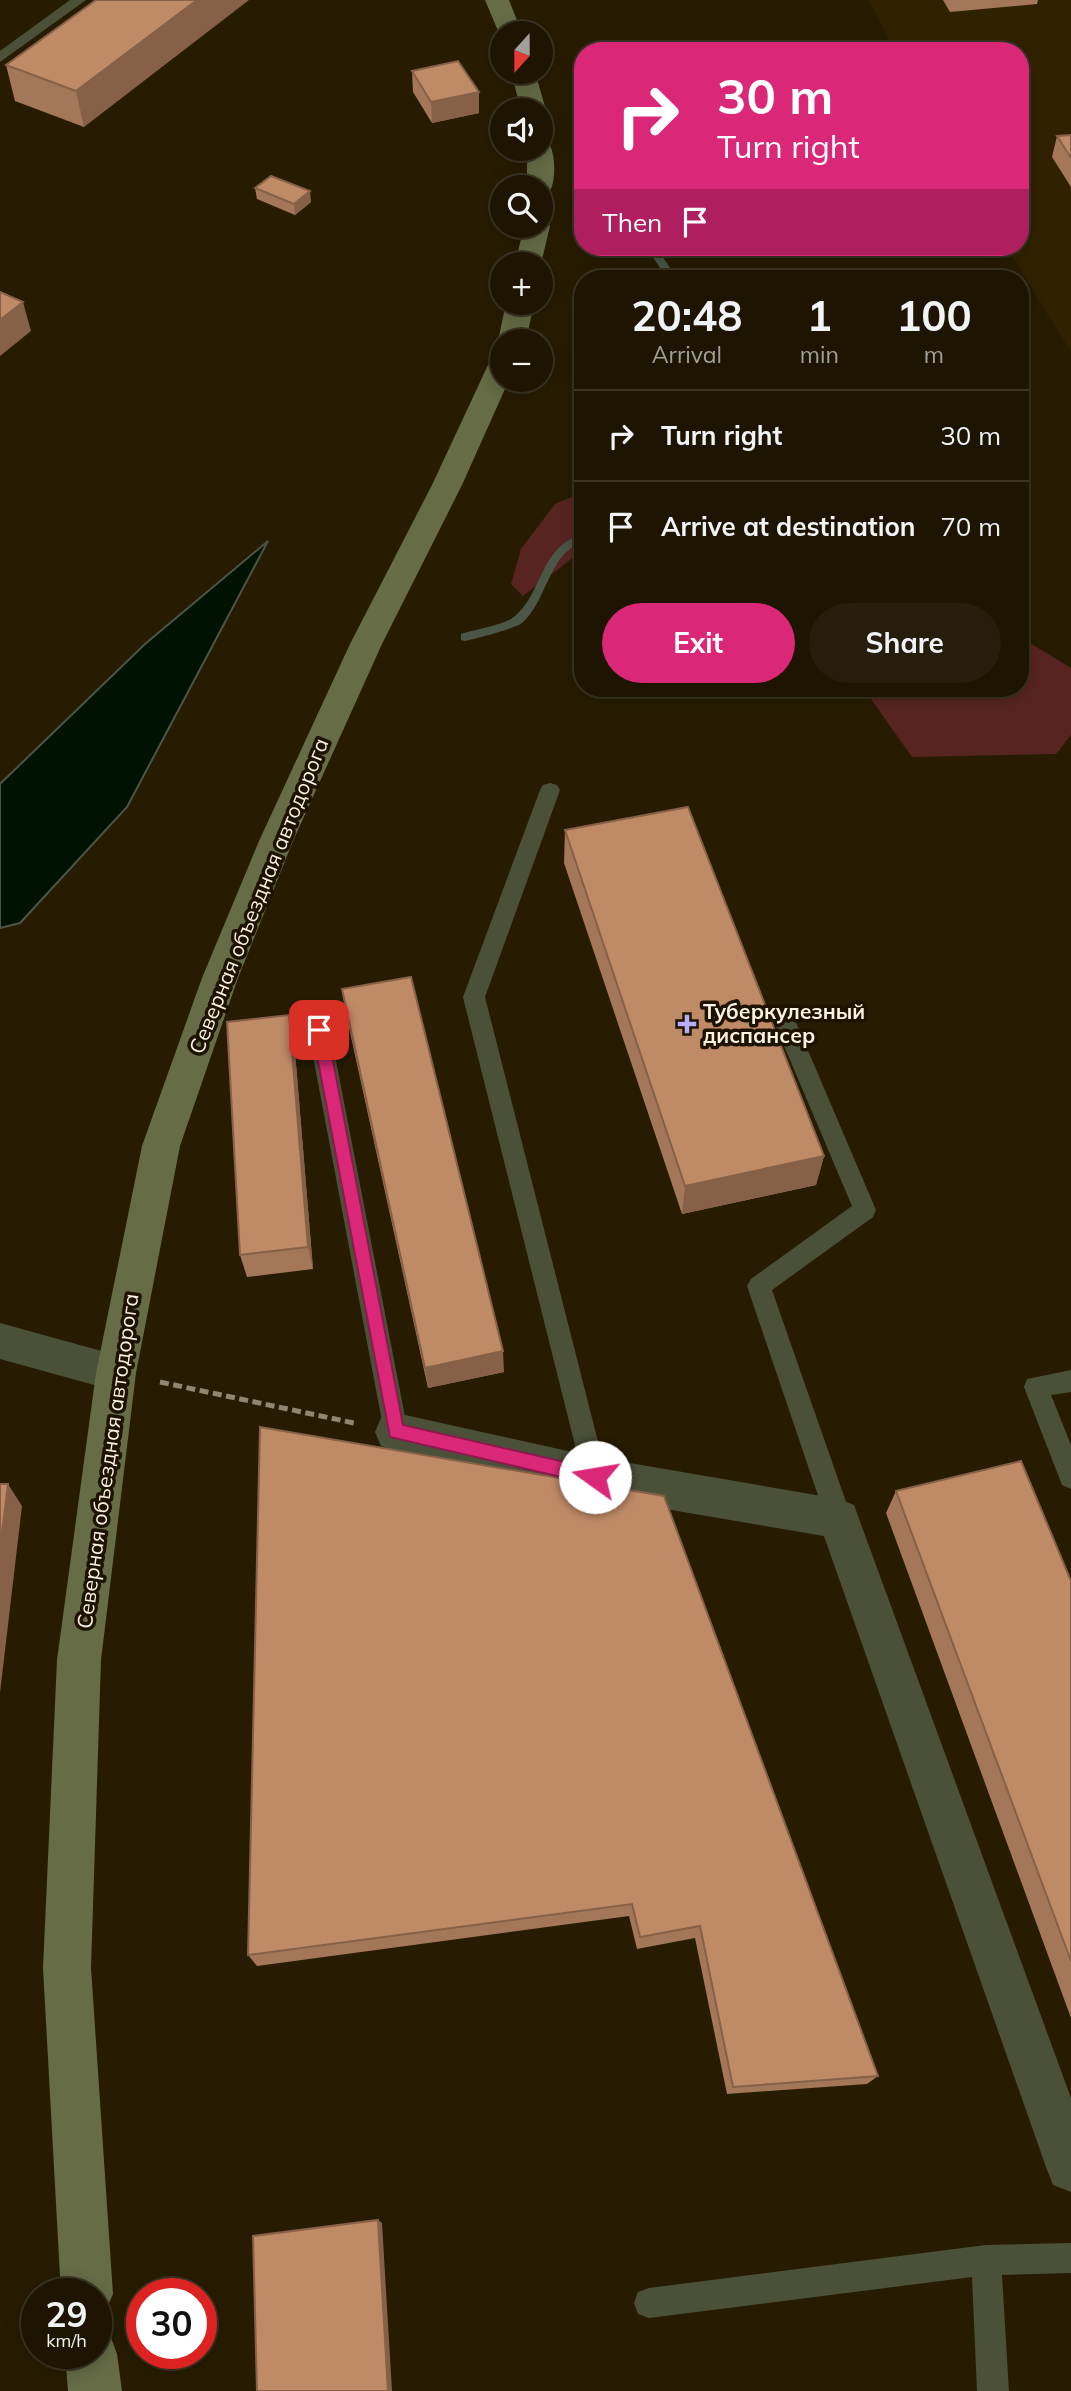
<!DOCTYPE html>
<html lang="en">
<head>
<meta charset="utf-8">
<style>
  :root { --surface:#1d1502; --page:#251e0c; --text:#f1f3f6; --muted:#a09f99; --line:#3b3424; --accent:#db2777 }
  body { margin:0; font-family:Mulish,sans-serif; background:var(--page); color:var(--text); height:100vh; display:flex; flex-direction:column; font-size:26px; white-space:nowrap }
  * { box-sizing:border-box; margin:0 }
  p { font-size:23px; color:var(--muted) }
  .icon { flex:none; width:38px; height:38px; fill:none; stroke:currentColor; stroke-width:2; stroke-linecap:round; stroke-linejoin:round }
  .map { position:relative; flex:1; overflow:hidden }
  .side { position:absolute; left:574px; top:270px; width:455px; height:427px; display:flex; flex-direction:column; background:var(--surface); border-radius:28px; box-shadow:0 4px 18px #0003,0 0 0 2px var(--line) }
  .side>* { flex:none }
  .guide { position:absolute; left:574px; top:42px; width:455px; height:214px; border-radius:28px; box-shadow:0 4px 18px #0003,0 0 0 2px var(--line); background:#db2777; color:#fff; overflow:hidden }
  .needle { width:46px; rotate:201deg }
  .buttons { position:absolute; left:490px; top:21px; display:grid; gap:14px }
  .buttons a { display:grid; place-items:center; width:63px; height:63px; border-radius:50%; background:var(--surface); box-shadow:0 4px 18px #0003,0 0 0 2px var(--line); font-size:35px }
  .speed { position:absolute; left:21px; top:2278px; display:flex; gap:14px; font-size:35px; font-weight:700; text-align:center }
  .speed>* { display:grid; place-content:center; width:91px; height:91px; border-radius:50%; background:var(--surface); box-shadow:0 4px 18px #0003,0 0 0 2px var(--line); line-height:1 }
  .speed small { font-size:18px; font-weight:400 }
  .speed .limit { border:10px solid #d22; background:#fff; color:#111 }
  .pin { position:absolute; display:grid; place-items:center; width:60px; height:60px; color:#fff; margin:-30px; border-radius:14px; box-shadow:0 4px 10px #0006 }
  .me { position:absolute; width:77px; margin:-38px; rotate:283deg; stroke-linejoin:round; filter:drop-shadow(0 0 5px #0008) }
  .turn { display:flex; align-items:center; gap:24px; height:147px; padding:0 28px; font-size:32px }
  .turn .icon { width:91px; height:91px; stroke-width:2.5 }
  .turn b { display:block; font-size:49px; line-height:60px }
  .then { display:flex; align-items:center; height:66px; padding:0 28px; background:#0003; gap:14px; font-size:26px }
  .eta { display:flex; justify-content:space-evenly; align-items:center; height:119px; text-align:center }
  .eta b { font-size:42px; font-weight:700; line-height:49px }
  .button { display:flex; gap:14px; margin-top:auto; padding:14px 28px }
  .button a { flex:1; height:80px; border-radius:42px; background:var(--accent); color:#fff; font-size:28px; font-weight:700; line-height:80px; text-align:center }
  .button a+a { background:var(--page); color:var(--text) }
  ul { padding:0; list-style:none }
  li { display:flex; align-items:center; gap:21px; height:91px; padding:0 28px; border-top:2px solid var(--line) }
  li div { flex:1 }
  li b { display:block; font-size:26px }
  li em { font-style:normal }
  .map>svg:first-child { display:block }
</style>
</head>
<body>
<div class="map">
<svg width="1071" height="2391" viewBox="0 0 1071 2391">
  <rect width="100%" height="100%" fill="#271c02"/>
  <path fill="#302200" d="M869,0H1071V352L1007,247H1020V51H895Z"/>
  <path fill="#582422" d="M583,492V550L523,596L511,584L521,549L555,504Z
    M1020,637L1071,668V735L1056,754L912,757L871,699L869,688H1020Z"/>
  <path fill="#001202" stroke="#4b5646" stroke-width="2" d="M268,541L127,807L20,923L0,928V784L145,644Z"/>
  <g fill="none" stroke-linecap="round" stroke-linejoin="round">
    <path fill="#4b5646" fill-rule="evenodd" d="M650,247H660L662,256L677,278H667L652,256Z
      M583,534V542C549,552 547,602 522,623C514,629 477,638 465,641L461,640V634C474,630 504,625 514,617C544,592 539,547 583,534Z"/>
    <path stroke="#908772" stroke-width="5" stroke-dasharray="9 4.5" stroke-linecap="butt" d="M160,1382L354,1423"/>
    <path fill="#4b5039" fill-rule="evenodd" d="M70,0H86L0,62V51Z
      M550,783L557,785L560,790L485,997L607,1477L604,1485L595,1489L586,1485L583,1477L463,997L540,790L543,785Z
      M784,1011L792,1014L795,1020L876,1210L873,1217L772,1290L852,1519L848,1527L839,1531L830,1527L826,1519L747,1286L751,1279L852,1206L773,1020L776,1014Z
      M319,1021L327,1024L330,1030L408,1432L405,1440L396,1443L387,1440L384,1432L308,1030L311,1024Z
      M1071,1370V1392L1051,1395L1071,1445V1489L1062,1485L1024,1387L1027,1379Z
      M1071,2243V2273L1002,2275L1009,2391H977L972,2277L649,2318L638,2314L634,2303L638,2292L649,2288L986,2245Z"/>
    <path fill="#4b5039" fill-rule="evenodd" d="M0,1323L116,1355L130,1360L136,1373L130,1386L116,1391L0,1359Z
      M396,1413L595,1457L839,1499L854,1505L1071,2098V2192L1053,2185L1046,2167L824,1536L595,1497L396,1451L381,1446L375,1432L381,1418Z"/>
    <path fill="#656c46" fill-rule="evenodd" d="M485,0H509L522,33H502L501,38Z
      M511,72H535L546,110L542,115L541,110H521Z
      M541,142L549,144C556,154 556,182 549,193L541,195V187H527V149H541Z
      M541,219L546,220L550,226L541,264H515L524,226H541Z
      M506,303H534L526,341H502V347L498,341Z
      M502,356V380H509L462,485L382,644L293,841L238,978L180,1146L136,1373L101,1660L91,1968L113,2294L105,2312L96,2316V2294H61L43,1968L57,1660L96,1373L142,1146L202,978L259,841L350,644L432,485L488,365L492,359Z
      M96,2330L110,2335L117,2354L122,2391H68L65,2354H96Z"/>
  </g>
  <path fill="#a47758" d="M96,0L84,127L15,101L6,65Z
    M943,0H1038L1037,4L950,12Z
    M412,71L479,92V113L432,123L413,92Z
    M1071,135V187L1052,157L1057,136Z
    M255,188L311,202L295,215L257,199Z
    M565,830L824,1156L816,1185L682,1214L564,863Z
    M342,989L504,1372L428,1388L346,1014Z
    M289,1015L294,1040L313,1269L247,1277L240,1255Z
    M260,1427L878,2076L867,2084L727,2094L695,1938L637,1949L629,1916L257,1966L248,1955Z
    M896,1491L1071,1581V2018L886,1513Z"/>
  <path fill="#866147" d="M197,0H249L84,127L76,91Z
    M479,92V113L432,123L431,102Z
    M310,191L311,202L295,215L294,204Z
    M23,302L31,331L0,356V320Z
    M289,1015L294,1040L313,1269L308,1247Z
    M824,1156L816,1185L682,1214L685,1186Z
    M503,1351L504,1372L428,1388L425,1368Z
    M8,1484L22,1506L0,1693V1549Z
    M378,2220L382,2223L392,2391H388Z"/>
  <path fill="#bf8a66" stroke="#866147" stroke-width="2" d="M96,0H197L76,91L6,65Z
    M458,61L479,92L431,102L412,71Z
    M1071,135V158L1057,136Z
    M271,176L310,191L294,204L255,188Z
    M0,292L23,302L0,320Z
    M688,807L824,1156L685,1186L565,830Z
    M411,977L503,1351L425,1368L342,989Z
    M289,1015L308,1247L240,1255L227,1022Z
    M260,1427L664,1496L878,2076L733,2087L700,1926L640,1937L632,1904L248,1955Z
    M1021,1461L1071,1581V1961L896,1491Z
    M0,1484H8L0,1549Z
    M378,2220L388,2391H257L253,2236Z"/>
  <path fill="#db2777" stroke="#8e194d" stroke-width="2" d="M319,1024L327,1030L403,1425L595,1469L601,1472L603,1477L601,1483L595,1485L390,1437L312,1030Z"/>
  <path fill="#b6acf8" stroke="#1e1300" stroke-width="2.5" d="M683.5 1013.5h7v7h7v7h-7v7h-7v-7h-7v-7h7z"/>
  <g text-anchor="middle" stroke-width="7" stroke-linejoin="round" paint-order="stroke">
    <g font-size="21" fill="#fbf3e3" stroke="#1e1300">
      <text transform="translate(259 896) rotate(-68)" y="7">Северная объездная автодорога</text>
      <text transform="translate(108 1461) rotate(-82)" y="7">Северная объездная автодорога</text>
    </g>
    <g font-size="21" font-weight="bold" fill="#fbf3e3" stroke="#1e1300" text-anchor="start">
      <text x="703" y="1019">Туберкулезный<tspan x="703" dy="24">диспансер</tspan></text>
    </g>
  </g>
</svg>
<div class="buttons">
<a><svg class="needle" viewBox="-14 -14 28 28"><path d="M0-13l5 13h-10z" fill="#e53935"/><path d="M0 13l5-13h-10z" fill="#a09f99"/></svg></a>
<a><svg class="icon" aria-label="sound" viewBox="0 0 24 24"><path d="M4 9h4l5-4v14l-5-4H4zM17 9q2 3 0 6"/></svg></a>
<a><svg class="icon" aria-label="search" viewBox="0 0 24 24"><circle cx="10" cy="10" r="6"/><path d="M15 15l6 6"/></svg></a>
<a>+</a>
<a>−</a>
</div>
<div class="speed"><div>29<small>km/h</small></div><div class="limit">30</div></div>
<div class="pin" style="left:319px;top:1030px;background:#d93025"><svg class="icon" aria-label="arrive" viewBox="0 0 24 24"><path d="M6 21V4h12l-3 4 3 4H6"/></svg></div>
<svg class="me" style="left:595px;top:1477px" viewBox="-20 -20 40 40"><circle r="19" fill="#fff"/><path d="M0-13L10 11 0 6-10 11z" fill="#db2777"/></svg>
<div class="guide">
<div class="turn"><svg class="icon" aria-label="right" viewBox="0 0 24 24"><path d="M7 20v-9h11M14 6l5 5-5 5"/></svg><div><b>30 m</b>Turn right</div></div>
<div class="then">Then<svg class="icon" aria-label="arrive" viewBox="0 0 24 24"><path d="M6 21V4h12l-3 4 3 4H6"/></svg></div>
</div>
<section class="side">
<div class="eta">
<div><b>20:48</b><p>Arrival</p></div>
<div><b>1</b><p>min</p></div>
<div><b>100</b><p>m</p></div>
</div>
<ul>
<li><svg class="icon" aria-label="right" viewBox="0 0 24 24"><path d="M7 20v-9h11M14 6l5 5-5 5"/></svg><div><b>Turn right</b></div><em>30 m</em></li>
<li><svg class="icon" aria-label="arrive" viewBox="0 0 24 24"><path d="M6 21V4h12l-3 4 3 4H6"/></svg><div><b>Arrive at destination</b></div><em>70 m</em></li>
</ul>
<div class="button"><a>Exit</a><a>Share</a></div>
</section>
</div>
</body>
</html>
